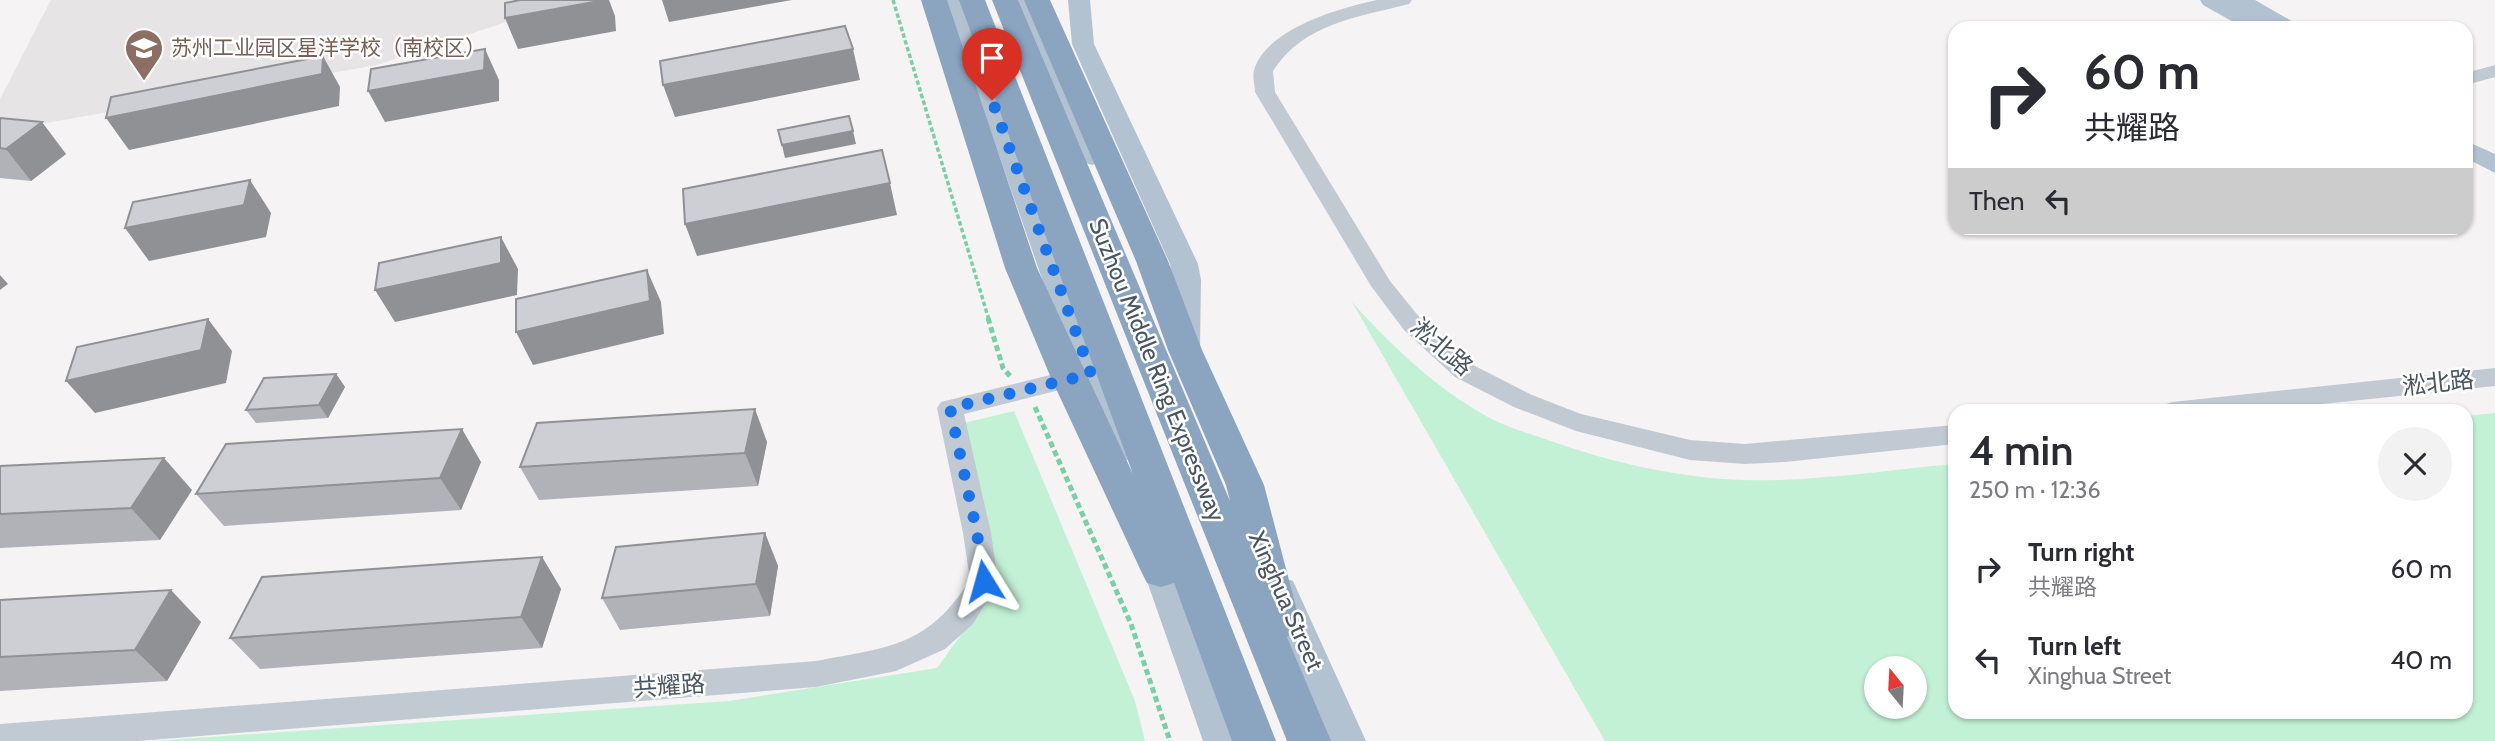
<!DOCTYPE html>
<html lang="en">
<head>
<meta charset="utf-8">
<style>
  :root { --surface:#fff; --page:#f2f2f3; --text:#2b2b33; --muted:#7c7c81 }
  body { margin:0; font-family:Cabin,"Noto Sans SC",sans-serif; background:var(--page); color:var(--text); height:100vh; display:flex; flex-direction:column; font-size:26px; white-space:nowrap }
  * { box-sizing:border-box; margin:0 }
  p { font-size:23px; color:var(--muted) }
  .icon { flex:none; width:38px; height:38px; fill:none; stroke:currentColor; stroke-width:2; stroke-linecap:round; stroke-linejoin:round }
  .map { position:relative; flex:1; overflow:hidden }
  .details { position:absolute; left:1948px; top:404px; width:525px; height:315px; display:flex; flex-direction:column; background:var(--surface); border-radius:21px; box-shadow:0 2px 5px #0004 }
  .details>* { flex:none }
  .top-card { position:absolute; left:1948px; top:21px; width:525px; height:214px; border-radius:21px; box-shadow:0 2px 5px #0004; background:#fff; color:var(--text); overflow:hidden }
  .needle { width:46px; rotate:342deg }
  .tools { position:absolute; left:1864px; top:656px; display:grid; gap:14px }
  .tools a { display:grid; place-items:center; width:63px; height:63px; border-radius:50%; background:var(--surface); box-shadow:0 2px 5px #0004; font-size:35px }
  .pin { position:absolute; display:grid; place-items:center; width:60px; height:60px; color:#fff; margin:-72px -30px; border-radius:50% 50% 50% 0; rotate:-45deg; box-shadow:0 0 7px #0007 }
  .pin .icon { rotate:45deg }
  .me { position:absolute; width:77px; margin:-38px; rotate:352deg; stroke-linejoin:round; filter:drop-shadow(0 0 5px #0008) }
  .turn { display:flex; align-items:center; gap:24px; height:147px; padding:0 21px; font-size:32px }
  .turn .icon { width:91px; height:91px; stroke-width:2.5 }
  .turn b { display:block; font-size:49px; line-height:60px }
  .then { display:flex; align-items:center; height:66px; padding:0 21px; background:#0003; gap:14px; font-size:26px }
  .round { display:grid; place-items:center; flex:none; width:74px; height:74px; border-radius:37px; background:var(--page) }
  .headline { display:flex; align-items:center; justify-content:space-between; height:119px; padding:0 21px }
  h1 { font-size:42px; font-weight:600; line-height:52px }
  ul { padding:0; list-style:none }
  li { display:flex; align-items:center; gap:21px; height:91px; padding:0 21px }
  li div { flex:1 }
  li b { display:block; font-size:26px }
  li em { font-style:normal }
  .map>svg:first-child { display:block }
</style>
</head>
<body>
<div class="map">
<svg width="2495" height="741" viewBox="0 0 2495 741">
  <rect width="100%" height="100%" fill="#f5f3f3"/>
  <path fill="#e6e4e5" d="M51,0H580L563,3L377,65L0,131V99Z"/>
  <path fill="#c3f1d5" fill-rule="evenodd" d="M1352,302C1393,348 1444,396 1500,423C1514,429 1530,434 1545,439C1620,466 1699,483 1780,480C1838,478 1897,469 1955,464V712H2466V416L2495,413V741H1605ZM1876,668H1914V707H1876Z
    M1014,411L1135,701L1145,741H152L729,701L937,668L995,588L964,423Z"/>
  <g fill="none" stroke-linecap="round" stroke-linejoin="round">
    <path stroke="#7ad0a6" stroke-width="3.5" stroke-dasharray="4.5 2.5" stroke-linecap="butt" d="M893,0L989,320"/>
    <path stroke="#7ad0a6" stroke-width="5" stroke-dasharray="6 3.5" stroke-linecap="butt" d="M988,318L1003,368L1010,376
      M1035,407L1131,624L1170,741"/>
    <path fill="#c1cad2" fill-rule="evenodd" d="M1377,0H1412L1409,4C1358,17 1304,23 1273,71L1275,92L1390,281L1420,318L1473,365L1532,395L1581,414L1690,440L1745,444L1955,425V444L1785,462L1745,464L1690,460L1576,431L1514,407L1455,377L1404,330L1371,286L1255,92C1255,86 1252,76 1254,70C1267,28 1340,8 1377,0Z
      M2495,65V77L2466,85V73Z
      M1086,366L1095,369L1098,375L1095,381L964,414L991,533L998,581L994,589L973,624L945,649L896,671L816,687L138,741H0V724L816,661C889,647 927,647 970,580L963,533L937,408L941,402Z
      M2495,368V386L2256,411H2159L2163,405L2172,402Z"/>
    <path fill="#b3c2d1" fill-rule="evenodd" d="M945,0H967L1134,451L1129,459L1118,463L1107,459L1102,451Z
      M1012,0H1034L1105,157L1101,162L1092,165L1083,162L1079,157Z
      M1068,0H1090L1094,44L1198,264L1201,280L1200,347L1195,354L1185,357L1175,354L1170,347L1173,280L1170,264L1072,44Z
      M2200,0H2255L2295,23L2298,28H2271L2264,24L2261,28H2244L2203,5Z
      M2466,141L2495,154V173L2466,158Z
      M1152,534L1164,538L1169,547L1241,741H1203L1135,547L1140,538Z
      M1281,577L1293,581L1366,741H1328L1264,591L1269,581Z"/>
    <path fill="#8ba5c1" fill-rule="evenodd" d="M921,0H947L1037,268L1133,474L959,0H985L1276,741H1232L1174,583L1161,587L1147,583L1141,571L1051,378L1005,268Z
      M992,0H1018L1230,501L1226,485L1168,350L1136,261L1024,0H1050L1168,261L1202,350L1264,485L1300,622L1294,634L1287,637L1331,741H1287Z"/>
  </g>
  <path fill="#b0b2b7" d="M0,118L66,154L31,181L0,178Z
    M336,374L345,387L328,418L256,423L246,410Z
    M767,442L758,486L539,500L520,467Z
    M481,462L461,510L224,526L196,494Z
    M0,466L192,490L160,540L0,548Z
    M765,533L778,566L770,616L620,630L602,598Z
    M542,557L561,589L542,648L260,669L230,638Z
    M0,600L201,622L167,681L0,691Z"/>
  <path fill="#909195" d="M605,0H609L615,16L616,31L518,49L505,18Z
    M662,0H792L669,22Z
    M485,49L499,80V101L385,122L368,91Z
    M853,49L860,80L675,117L663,85Z
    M323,56L340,87L339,106L129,150L106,118Z
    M42,122L66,154L31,181L6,149Z
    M853,131L856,144L785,158L782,145Z
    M250,180L271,213L266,237L149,261L125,228Z
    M890,183L897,215L697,256L685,224Z
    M501,237L518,269L517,295L395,322L375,290Z
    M647,270L661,302L664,334L533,365L516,332Z
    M0,275L8,284L0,290Z
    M208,319L232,351L226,383L95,413L66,381Z
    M336,374L345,387L328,418L319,405Z
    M755,409L767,442L758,486L745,453Z
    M462,429L481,462L461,510L440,478Z
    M164,458L192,490L160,540L131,508Z
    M765,533L778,566L770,616L756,584Z
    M542,557L561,589L542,648L521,617Z
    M171,590L201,622L167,681L135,650Z"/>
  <path fill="#cdcfd5" stroke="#909195" stroke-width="2" d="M520,0H605L505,18V3Z
    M845,26L853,49L663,85L660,61Z
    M485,49L484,70L368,91L371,69Z
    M323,56L322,74L106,118L111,97Z
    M849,116L853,131L782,145L778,130Z
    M0,118L42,122L6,149L0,148Z
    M882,150L890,183L685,224L683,189Z
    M250,180L244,205L125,228L133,202Z
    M501,237V263L375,290L379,263Z
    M647,270L650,301L516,332V299Z
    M208,319L201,350L66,381L77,347Z
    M336,374L319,405L246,410L264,378Z
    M755,409L745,453L520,467L537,423Z
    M462,429L440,478L196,494L226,444Z
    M164,458L131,508L0,514V466Z
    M765,533L756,584L602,598L616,547Z
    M542,557L521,617L230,638L262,577Z
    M171,590L135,650L0,657V600Z"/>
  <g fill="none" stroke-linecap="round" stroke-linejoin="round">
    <path stroke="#1a73e8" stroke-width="12" stroke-dasharray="0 21.6" d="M984,581L977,533L950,408L1091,374L992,100"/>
  </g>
  <defs>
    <symbol id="school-pin" viewBox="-11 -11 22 30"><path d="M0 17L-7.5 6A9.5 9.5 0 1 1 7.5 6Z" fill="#8d6e63" stroke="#fff"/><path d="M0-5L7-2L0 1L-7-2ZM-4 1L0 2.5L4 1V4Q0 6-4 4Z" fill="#fff"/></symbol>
  </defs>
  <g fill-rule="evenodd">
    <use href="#school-pin" x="122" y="26" width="44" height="60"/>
  </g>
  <g text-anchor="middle" stroke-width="5" stroke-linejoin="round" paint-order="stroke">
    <g font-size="21" fill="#785e54" stroke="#fff" text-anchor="start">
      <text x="171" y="55">苏州工业园区星洋学校（南校区）</text>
    </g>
    <g font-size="24" fill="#4a5661" stroke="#fff">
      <text transform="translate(1442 347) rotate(41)" y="8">淞北路</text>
      <text transform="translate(1157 370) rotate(68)" y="8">Suzhou Middle Ring Expressway</text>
      <text transform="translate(2438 383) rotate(-6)" y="8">淞北路</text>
      <text transform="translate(1286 601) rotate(66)" y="8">Xinghua Street</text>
      <text transform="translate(669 686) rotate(-4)" y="8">共耀路</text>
    </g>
  </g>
</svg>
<div class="tools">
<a><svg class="needle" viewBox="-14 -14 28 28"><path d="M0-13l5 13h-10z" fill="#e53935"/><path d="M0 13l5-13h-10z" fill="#7c7c81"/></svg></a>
</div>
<div class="pin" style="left:992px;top:100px;background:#d93025"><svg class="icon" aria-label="arrive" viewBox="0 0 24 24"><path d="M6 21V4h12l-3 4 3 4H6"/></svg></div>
<svg class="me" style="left:984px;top:581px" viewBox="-20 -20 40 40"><path d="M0-17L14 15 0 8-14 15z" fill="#1a73e8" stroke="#fff" stroke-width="4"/></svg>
<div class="top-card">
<div class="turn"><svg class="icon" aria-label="right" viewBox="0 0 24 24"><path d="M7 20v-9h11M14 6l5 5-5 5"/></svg><div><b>60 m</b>共耀路</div></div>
<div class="then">Then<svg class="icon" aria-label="left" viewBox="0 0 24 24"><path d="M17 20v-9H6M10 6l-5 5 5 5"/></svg></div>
</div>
<section class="details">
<div class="headline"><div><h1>4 min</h1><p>250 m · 12:36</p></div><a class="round"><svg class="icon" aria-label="close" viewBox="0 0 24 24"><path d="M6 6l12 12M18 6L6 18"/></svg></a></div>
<ul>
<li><svg class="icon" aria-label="right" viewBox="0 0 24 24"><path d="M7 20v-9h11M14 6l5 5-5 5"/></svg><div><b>Turn right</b><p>共耀路</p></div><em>60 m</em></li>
<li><svg class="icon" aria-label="left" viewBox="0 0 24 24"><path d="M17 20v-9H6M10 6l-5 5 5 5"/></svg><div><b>Turn left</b><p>Xinghua Street</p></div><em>40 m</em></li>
</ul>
</section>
</div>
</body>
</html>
